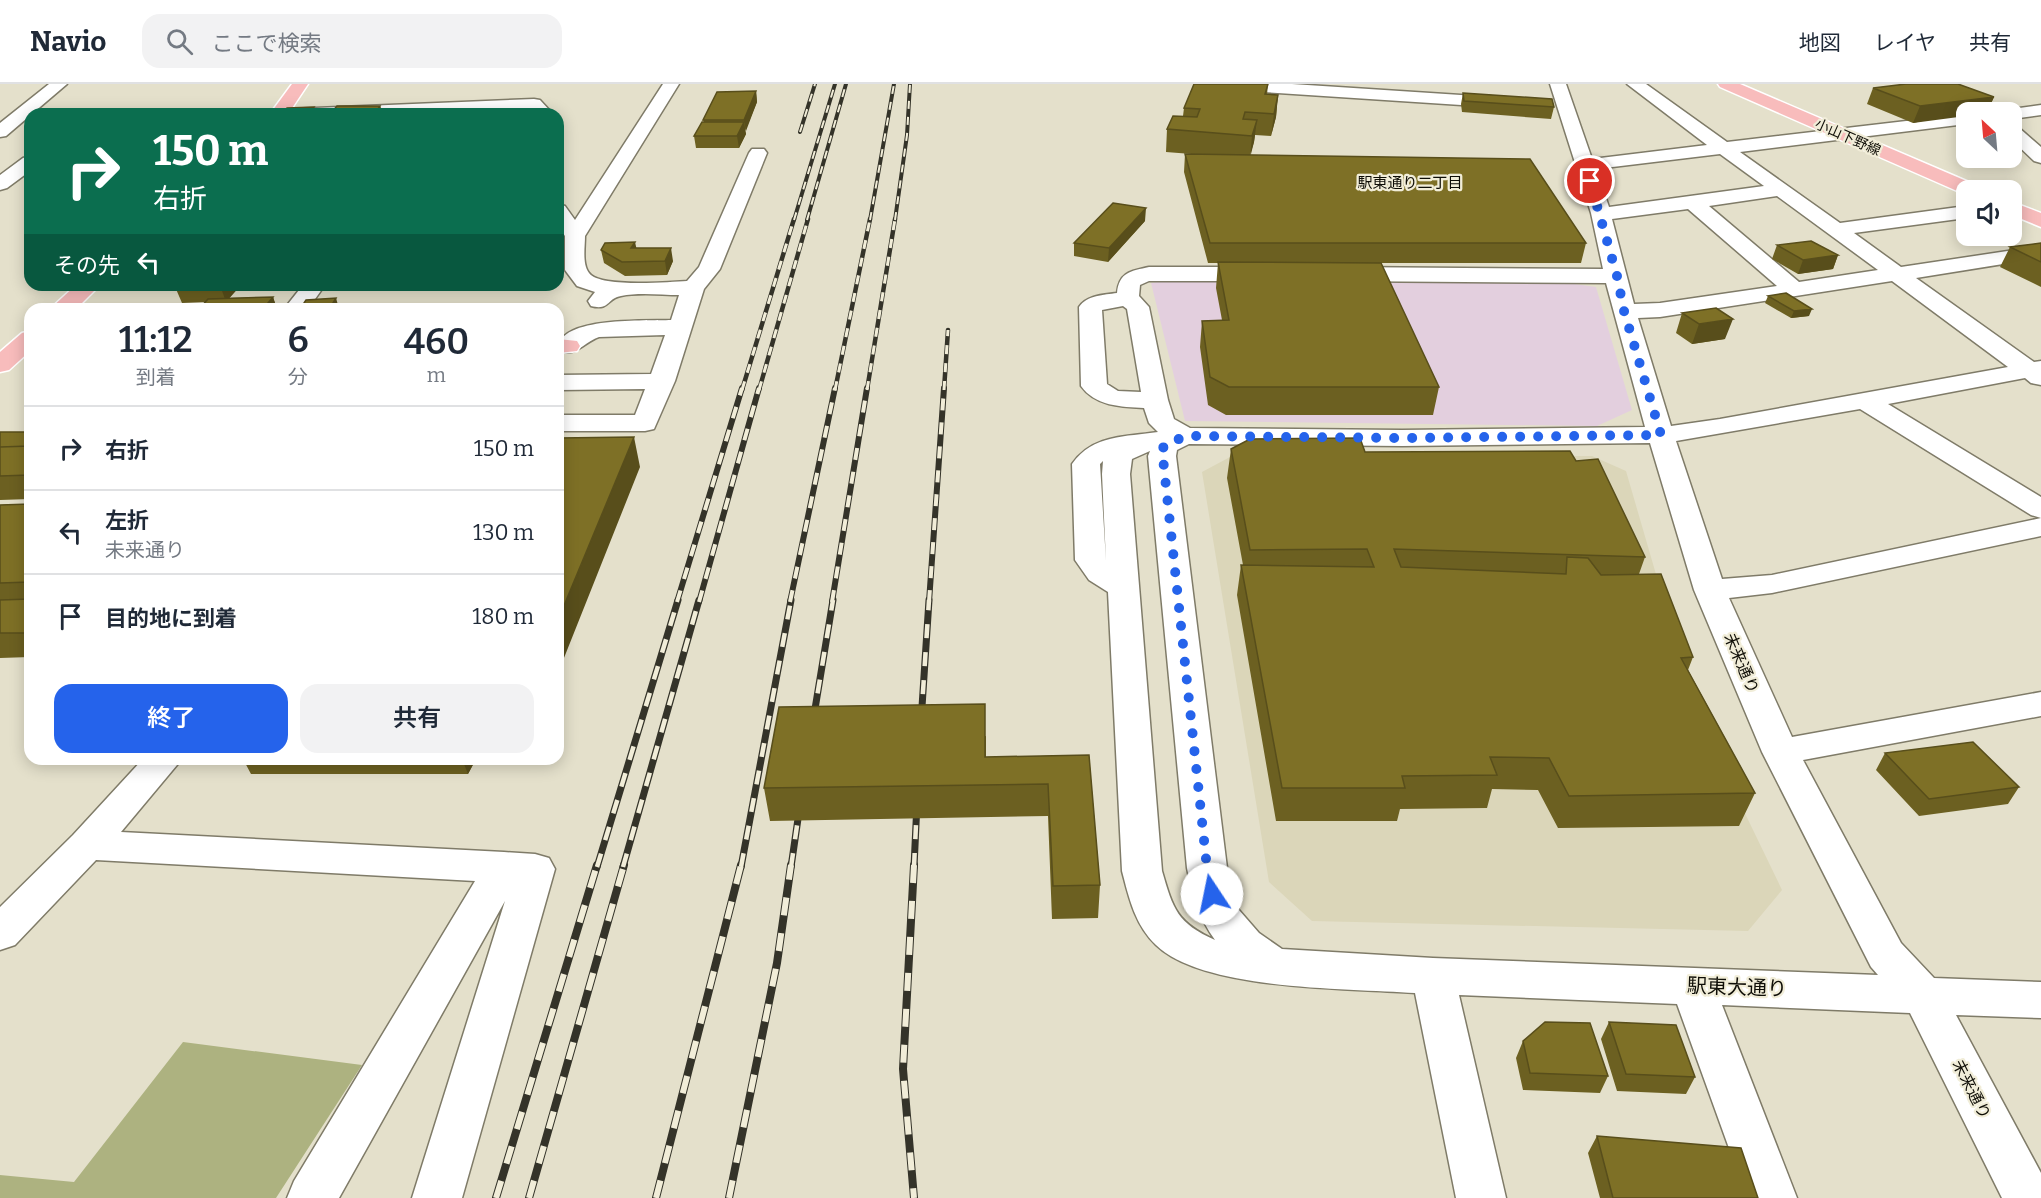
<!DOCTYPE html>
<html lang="ja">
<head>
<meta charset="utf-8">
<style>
  :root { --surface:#fff; --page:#f2f2f3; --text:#1f2937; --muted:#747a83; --line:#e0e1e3; --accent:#2563eb }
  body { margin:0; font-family:Bitter,"Noto Sans JP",serif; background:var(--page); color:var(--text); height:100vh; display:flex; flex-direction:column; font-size:22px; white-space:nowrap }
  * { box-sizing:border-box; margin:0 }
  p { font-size:20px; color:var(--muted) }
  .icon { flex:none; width:33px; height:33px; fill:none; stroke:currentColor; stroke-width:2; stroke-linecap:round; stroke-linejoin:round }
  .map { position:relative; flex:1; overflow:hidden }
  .details { position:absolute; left:24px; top:219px; width:540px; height:462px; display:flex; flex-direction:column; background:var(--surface); border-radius:18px; box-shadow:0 3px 15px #0003 }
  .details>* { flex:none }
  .banner { position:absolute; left:24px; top:24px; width:540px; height:183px; border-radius:18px; box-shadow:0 3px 15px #0003; background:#0b6e4f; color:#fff; overflow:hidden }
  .needle { width:39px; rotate:334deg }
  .controls { position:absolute; left:1956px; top:18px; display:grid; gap:12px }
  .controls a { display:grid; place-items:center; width:66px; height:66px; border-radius:12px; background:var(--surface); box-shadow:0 3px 15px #0003; font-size:30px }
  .pin { position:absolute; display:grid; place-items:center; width:51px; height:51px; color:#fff; margin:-26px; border:3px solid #fff; border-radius:50%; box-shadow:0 2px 6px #0007 }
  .me { position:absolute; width:66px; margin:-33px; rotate:349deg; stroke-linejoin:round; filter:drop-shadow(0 0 4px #0008) }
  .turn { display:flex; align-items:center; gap:21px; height:126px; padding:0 30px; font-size:27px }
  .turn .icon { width:78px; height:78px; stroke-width:2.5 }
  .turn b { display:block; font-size:42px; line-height:51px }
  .then { display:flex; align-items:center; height:57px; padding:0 30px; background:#0003; gap:12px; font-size:22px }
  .eta { display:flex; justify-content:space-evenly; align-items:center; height:102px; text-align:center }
  .eta b { font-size:36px; font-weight:600; line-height:42px }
  .button { display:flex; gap:12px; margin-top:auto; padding:12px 30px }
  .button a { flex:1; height:69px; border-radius:18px; background:var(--accent); color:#fff; font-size:24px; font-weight:600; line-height:69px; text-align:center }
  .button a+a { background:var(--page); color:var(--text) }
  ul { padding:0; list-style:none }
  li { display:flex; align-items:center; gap:18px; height:84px; padding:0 30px; border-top:2px solid var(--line) }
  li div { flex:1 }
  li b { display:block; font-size:22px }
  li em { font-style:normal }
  header { display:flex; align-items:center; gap:36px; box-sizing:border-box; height:84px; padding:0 30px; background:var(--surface); border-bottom:2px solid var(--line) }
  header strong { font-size:28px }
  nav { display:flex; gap:33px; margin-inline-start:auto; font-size:21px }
  .search { width:420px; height:54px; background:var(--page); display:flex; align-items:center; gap:15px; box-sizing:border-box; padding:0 21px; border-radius:18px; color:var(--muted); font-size:22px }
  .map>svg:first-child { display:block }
</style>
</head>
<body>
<header>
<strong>Navio</strong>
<div class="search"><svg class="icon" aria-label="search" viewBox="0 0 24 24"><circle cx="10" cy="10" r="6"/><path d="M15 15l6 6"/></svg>ここで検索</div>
<nav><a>地図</a><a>レイヤ</a><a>共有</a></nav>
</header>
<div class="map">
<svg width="2041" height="1114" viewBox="0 0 2041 1114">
  <rect width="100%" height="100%" fill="#e4e0cb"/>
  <path fill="#e3cfde" d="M1180,195L1546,196L1596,203L1632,326L1597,342L1185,337L1151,199Z"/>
  <path fill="#dbd6b9" d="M1592,372L1626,387L1696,628L1782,806L1748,847L1312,837L1269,798L1202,388L1230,373Z"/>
  <path fill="#adb280" d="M183,958L362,981L276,1114H0V1091L74,1098Z"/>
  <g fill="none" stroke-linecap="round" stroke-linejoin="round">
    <defs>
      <path id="minor" d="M49,0H67L6,52L0,53V39Z
        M663,0H679L585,152C585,163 582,180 589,189C600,204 668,198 687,197L699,183L749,69L752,65H764L767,69L720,185L704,205L675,297L654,345L645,347H558V331H635L645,305L559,306L558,291L651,290L665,251L599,253C584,258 573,276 558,265C558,232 648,237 671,236L679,211C661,211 639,208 621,212C607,214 610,227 591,222L588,217L595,208L577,202L565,186V152L558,142V120L565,122L575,136Z
        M1256,0H1292L1507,14L1515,19L1507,24L1263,8L1257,6Z
        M1550,0H1566L1592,75L1707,61L1627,0H1646L1727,58L1966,30V40L1740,68L1840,139L1966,122V134L1854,149L1901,183L2041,162V174L1916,194L2034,278L2041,277V301L2031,299L2025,294L1888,320L2041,413V434L2031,431L1860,325L1676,357L1722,495L1772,491L2041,434V452L1772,509L1729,514L1792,653L2041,608V632L1803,676L1901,859L1934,894L2041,898V934L1956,931L2041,1089V1114H2002L1910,929L1722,921L1797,1114H1747L1677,920L1459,911L1506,1114H1456L1415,909C1349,904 1203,907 1156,861C1135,841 1129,814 1122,787L1108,508L1089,496L1075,476L1072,380C1093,350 1126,353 1158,348L1149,339L1144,324C1121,323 1095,322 1081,302L1079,223C1087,211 1104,211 1117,209C1119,188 1131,187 1149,183H1262L1270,185L1273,190L1270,195L1262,197H1149L1140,201L1139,212L1149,223L1168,316L1174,335L1190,344L1402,346L1645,343L1606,199L1340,197L1332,195L1329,190L1332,185L1340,183L1603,185L1591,129ZM1720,70L1764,102L1609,123L1596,85ZM1777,112L1878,186L1799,198L1709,122ZM1688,125L1777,202L1660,219L1634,220L1612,135ZM1892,197L2008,283L1720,335L1671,342L1638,234L1660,233ZM1123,222L1127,225L1141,308L1118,307L1107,300L1102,226ZM1650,359L1694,506L1762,668L1871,883L1878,891L1433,874L1282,865L1259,849L1239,826L1232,810L1227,784L1176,372L1177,366L1189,360L1402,362ZM1150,367L1148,372L1187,784C1192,810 1199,834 1215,856C1177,839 1173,825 1162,787L1130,390L1132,375ZM1103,377L1102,390L1106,477L1100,380Z
        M1909,0H1932L1998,24L2001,28H1978L1911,3Z
        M534,15L540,16L553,30H534L530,25L415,30H282L285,26L291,25Z
        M2041,21V31L2012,35V28H2004L2012,25Z
        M2012,42L2018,43L2041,63V79L2034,77L2012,56Z
        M30,72V87L7,104L0,106V91L23,74Z
        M303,201H325L308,225H284Z
        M143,675H182L121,748L504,768L535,770L549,774L555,785L462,1114H412L505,817L339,1114H287L294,1097L475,797L96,776L15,861L0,866V823L73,751Z"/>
      <path id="major" d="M292,0H308L288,30H270Z
        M1718,0H1740L1978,102L1981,106H1966V111L1964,110L1720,3Z
        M2012,118L2041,129V143L2012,131Z
        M76,201H100L76,225H50Z
        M30,247V267L9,286L0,288V268L22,249Z
        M558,255L577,257L580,262L577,267L558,269Z"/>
    </defs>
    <use href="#minor" stroke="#7f7b68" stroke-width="3"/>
    <use href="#major" stroke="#fff" stroke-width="3"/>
    <use href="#minor" fill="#fff" fill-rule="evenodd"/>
    <use href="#major" fill="#f8bcbc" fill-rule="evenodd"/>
    <defs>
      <path id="rail-far4" d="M800,48L815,0
        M794,136L835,0
        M807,136L846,0
        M870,136L894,0
        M895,136L907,51L910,0"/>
      <path id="rail-far3" d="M742,306L794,135
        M759,306L808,135
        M835,306L870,135
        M867,306L895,135
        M944,306L948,246"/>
      <path id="rail-far2" d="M677,518L742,304
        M699,518L759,304
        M790,518L835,304
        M832,518L867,304
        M929,518L944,304"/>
      <path id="rail-far1" d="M813,637L833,516
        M921,638L929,516
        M597,783L678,516
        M623,783L699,516
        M741,783L791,516
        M791,783L800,721
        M914,783L917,719"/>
      <path id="rail" d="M914,781L903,985L914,1114
        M496,1114L597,781
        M529,1114L624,781
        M656,1114L741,781
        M729,1114L777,879L791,781"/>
    </defs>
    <use href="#rail-far4" stroke="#343329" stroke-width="4"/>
    <use href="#rail-far3" stroke="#343329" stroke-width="4.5"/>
    <use href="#rail-far2" stroke="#343329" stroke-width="6"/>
    <use href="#rail-far1" stroke="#343329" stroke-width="7"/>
    <use href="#rail" stroke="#343329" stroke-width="8"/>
    <use href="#rail-far4" stroke="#f1edd8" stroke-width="2" stroke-dasharray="8" stroke-linecap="butt"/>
    <use href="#rail-far3" stroke="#f1edd8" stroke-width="3" stroke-dasharray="9" stroke-linecap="butt"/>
    <use href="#rail-far2" stroke="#f1edd8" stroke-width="4" stroke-dasharray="12" stroke-linecap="butt"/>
    <use href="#rail-far1" stroke="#f1edd8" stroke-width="4.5" stroke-dasharray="14" stroke-linecap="butt"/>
    <use href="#rail" stroke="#f1edd8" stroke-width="6" stroke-dasharray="18" stroke-linecap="butt"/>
  </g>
  <path fill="#6c6021" d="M1268,0L1267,11H1278L1276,33L1271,52L1255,51L1254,58L1250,71L1586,159L1581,179H1357L1439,303L1433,331H1226L1208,321L1200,263L1202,237L1222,236L1216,204L1218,179H1208L1184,88L1185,70L1204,71L1166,68L1167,45L1183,32L1184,24Z
    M1873,4L1994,13L1987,28H1966L1913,39L1867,20Z
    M756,7L757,18L745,47L746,50L739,64H696L694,52L704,38L703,36Z
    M1463,9L1554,23L1551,35L1462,28L1461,20Z
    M380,22L383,30H330Z
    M1145,137L1108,178L1074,172V159Z
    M2041,159V203L2000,183L2010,163Z
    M1777,161L1838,171L1833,185L1798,190L1772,175Z
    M636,164L673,177L667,191L625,192L604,179L601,166Z
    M181,201H241L229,214L273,213L277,225H199L205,218L182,219L176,205Z
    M1768,212L1809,232L1791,234L1765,219Z
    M1682,229L1725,255L1692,260L1676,249Z
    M0,348H30V415L0,416Z
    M1231,365L1365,368L1576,377L1645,473L1639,490L1693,573L1688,586L1755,709L1739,742L1558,744L1538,706L1492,705L1487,724L1400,725L1397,737H1276L1237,511L1241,481H1243L1227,394Z
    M30,420V573L0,574V421Z
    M986,652V673L1089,671L1100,801L1098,834L1052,835L1048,732L770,737L764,704Z
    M1885,669L2019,703L2008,720L1919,732L1876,686Z
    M243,675H476L468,690H251Z
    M1609,938L1695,993L1686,1010L1617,1007L1601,955Z
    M1523,957L1608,992L1600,1009L1523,1006L1516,974Z
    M1597,1052L1758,1114H1600L1588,1069Z"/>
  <path fill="#584e1b" d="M756,7L757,18L746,47L744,36Z
    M1278,11L1276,33L1271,52L1274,30Z
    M1994,13L1987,28H1966V32L1913,39L1920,22Z
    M380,22L383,30H379L378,25Z
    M314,23L316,30H308Z
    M1257,36L1254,58L1250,74L1252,52Z
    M744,38L746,50L739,64L737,52Z
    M1146,124L1145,137L1108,178L1109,164Z
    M635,158L638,171L631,164Z
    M671,164L673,177L667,191L665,177Z
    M1838,171L1833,185L1798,190L1803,176Z
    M224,201H241L226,218L221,204Z
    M273,213L277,225H263Z
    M336,214L338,221L336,225H330V224Z
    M1812,225L1809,232L1791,234L1794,227Z
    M1733,235L1725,255L1692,260L1699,240Z
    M634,353L640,383L558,589V536Z
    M462,675H476L468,690Z"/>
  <path fill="#7e7026" stroke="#584e1b" stroke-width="1.5" d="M1194,0H1268L1265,10L1278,11L1274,30L1245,28L1243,35L1257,36L1252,52L1167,45L1173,32L1197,33L1200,25L1184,24Z
    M1906,0H1958L1994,13L1920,22L1873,4Z
    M756,7L744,36H703L717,8Z
    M1463,9L1552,15L1554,23L1464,17Z
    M337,22H380L378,25L368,26L364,30H330Z
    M314,23L308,30H282L287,24Z
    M702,38H744L737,52H694Z
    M1185,70L1530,75L1586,159H1210Z
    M1113,119L1146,124L1109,164L1074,159Z
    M1811,157L1838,171L1803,176L1777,161Z
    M635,158L631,164H671L665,177L622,178L601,166L605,159Z
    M2041,159V178L2010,163Z
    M1218,178L1381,179L1439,303H1229L1210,293L1202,237L1229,236Z
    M181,201H224L221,204L176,205Z
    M1786,209L1812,225L1794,227L1768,212Z
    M273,213L263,225H199L208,215Z
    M336,214L330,224L300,225L306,216Z
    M1716,224L1733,235L1699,240L1682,229Z
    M0,348H30V362L0,363Z
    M634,353L558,536V354Z
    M1360,354L1365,368L1570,367L1576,377L1598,375L1645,473L1394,465L1401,483L1566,490L1567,473L1588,474L1601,491L1661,490L1693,573L1681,574L1755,709L1569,712L1549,674L1490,673L1497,691L1402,692L1405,704H1282L1241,481L1374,483L1367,465L1250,466L1231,365L1250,355Z
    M30,362V391L0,392V363Z
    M30,420V498L0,499V421Z
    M30,515V549H0V516Z
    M985,620V673L1089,671L1100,801L1053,802L1048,700L764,704L779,623Z
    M1973,658L2019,703L1929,715L1885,669Z
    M1545,938L1590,939L1608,992L1530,989L1523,957Z
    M1609,938L1676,941L1695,993L1626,990Z
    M1597,1052L1741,1064L1758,1114H1613Z"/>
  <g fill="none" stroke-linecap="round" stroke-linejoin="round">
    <path stroke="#2563eb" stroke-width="10" stroke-dasharray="0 18" d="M1212,810L1207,784L1162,365L1167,359L1188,352L1402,354L1661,351L1624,227L1617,192L1590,97"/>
  </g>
  <g text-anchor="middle" stroke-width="4.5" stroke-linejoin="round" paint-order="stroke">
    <g font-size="14" fill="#0e0d06" stroke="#f1edd8">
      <text transform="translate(1848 53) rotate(24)" y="5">小山下野線</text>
    </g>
    <g font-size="15" fill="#0e0d06" stroke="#f1edd8">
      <text x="1410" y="104">駅東通り二丁目</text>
    </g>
    <g font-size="16" fill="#0e0d06" stroke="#f1edd8">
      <text transform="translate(1742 579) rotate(67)" y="6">未来通り</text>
      <text transform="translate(1972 1005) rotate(63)" y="6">未来通り</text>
    </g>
    <g font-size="20" fill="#0e0d06" stroke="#f1edd8">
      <text transform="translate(1737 903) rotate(2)" y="7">駅東大通り</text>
    </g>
  </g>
</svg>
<div class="controls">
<a><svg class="needle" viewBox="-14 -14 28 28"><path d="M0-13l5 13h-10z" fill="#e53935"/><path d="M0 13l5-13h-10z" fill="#747a83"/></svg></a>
<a><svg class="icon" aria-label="sound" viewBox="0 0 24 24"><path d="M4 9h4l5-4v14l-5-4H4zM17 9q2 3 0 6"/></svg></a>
</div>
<div class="pin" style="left:1590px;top:97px;background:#d93025"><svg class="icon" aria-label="arrive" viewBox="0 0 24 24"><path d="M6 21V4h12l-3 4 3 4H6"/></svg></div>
<svg class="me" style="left:1212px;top:810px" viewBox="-20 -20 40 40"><circle r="19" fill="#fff"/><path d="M0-13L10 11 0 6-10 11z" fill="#2563eb"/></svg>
<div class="banner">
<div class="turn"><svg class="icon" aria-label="right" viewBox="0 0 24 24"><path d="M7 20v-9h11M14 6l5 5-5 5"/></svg><div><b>150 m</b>右折</div></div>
<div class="then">その先<svg class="icon" aria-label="left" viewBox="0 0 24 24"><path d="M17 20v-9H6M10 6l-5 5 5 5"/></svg></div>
</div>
<section class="details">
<div class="eta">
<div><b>11:12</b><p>到着</p></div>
<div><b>6</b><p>分</p></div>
<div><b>460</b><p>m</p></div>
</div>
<ul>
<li><svg class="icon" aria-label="right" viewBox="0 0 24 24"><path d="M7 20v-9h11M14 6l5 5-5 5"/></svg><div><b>右折</b></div><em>150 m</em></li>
<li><svg class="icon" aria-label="left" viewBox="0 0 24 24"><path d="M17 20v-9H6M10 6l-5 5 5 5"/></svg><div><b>左折</b><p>未来通り</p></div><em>130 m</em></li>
<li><svg class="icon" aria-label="arrive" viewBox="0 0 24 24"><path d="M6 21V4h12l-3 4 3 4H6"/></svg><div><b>目的地に到着</b></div><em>180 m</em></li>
</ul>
<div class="button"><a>終了</a><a>共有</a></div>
</section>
</div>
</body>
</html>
